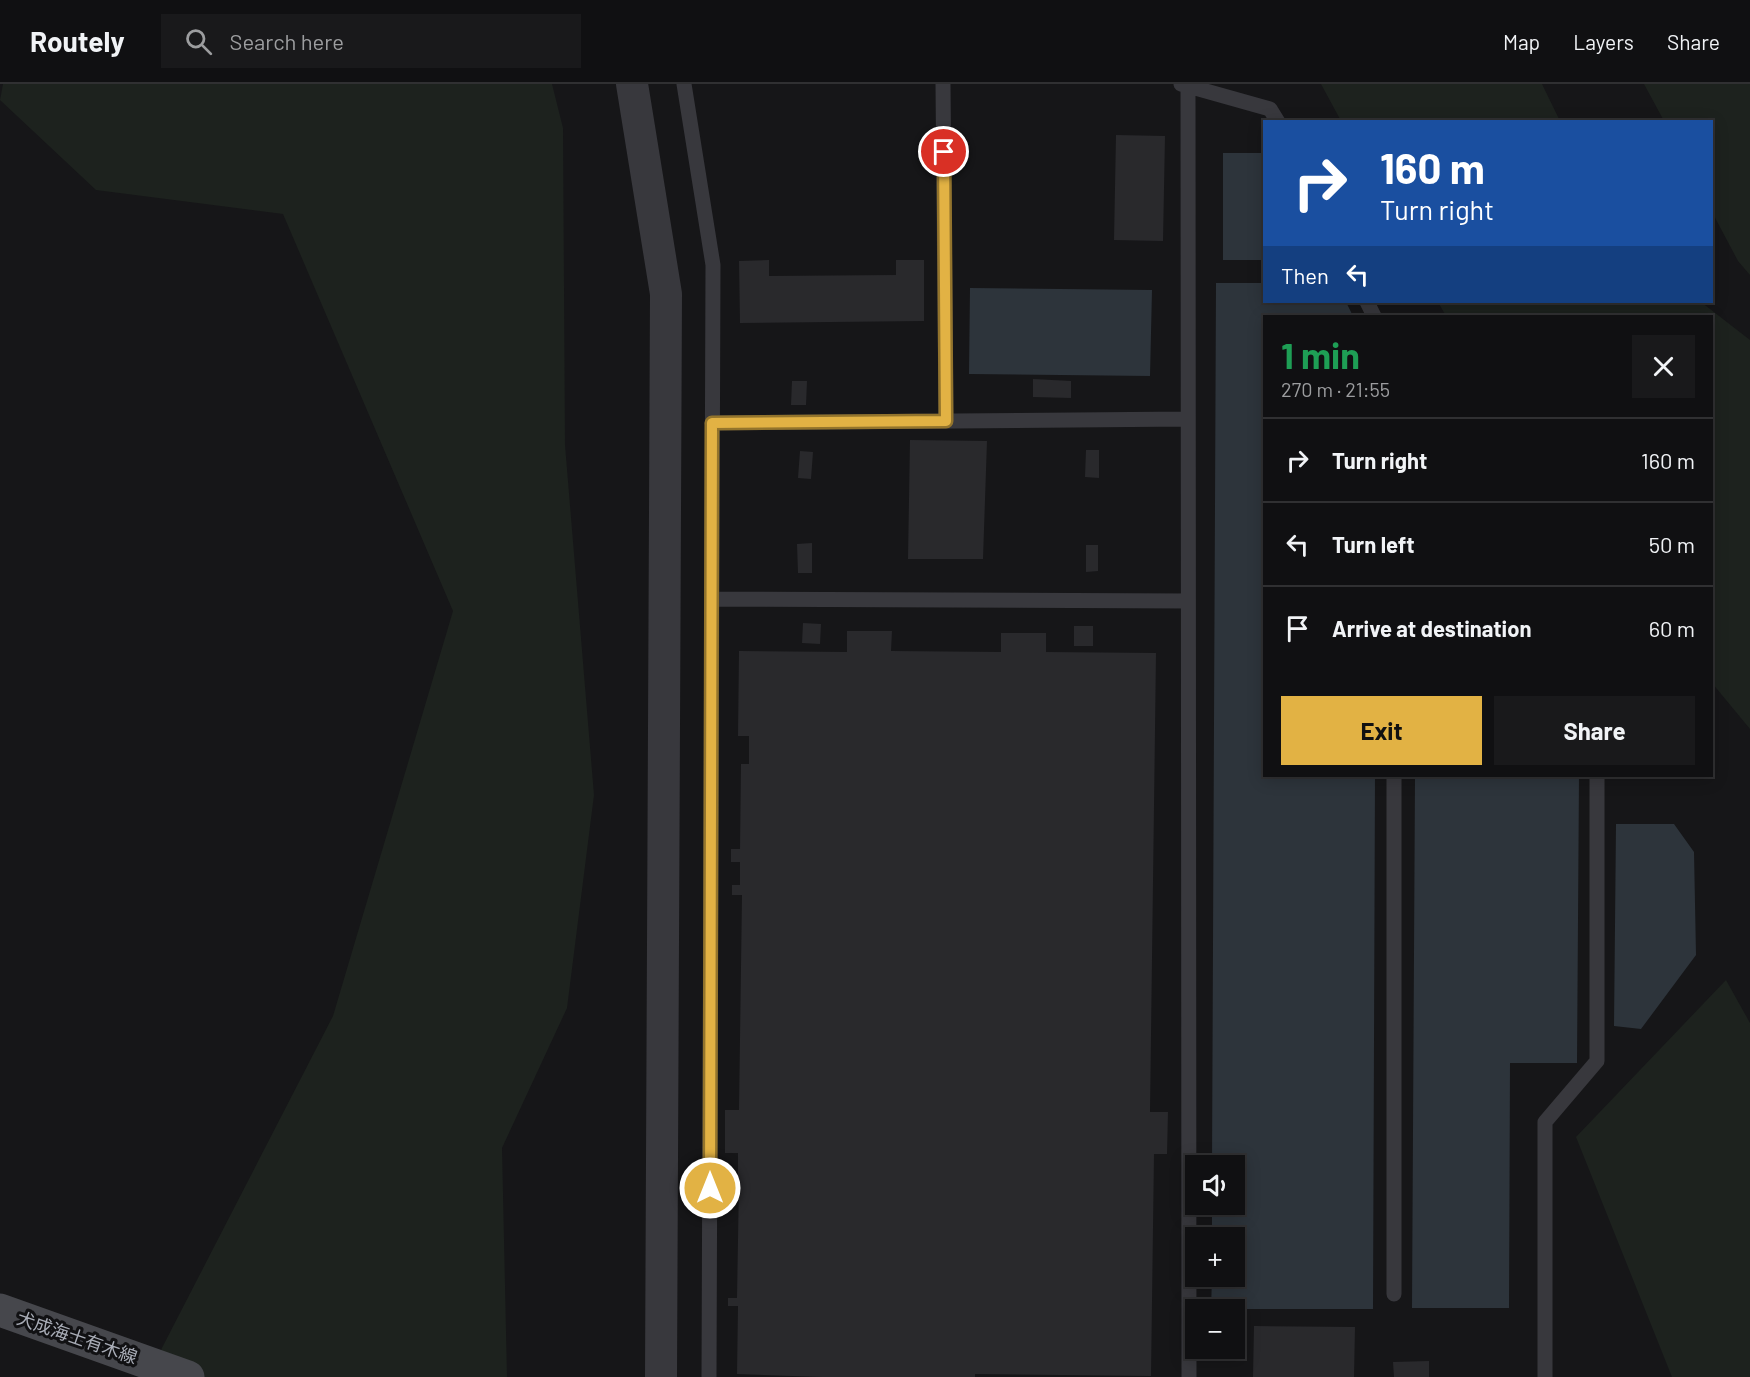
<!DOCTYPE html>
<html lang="en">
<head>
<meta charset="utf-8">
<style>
  :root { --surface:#101012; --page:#19191b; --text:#f1f3f6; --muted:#9c9d9f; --line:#303032; --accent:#e2b244 }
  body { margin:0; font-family:Barlow,"Noto Sans JP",sans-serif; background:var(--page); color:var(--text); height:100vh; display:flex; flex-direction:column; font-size:22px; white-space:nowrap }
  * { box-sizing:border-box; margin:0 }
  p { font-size:20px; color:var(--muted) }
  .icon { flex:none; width:33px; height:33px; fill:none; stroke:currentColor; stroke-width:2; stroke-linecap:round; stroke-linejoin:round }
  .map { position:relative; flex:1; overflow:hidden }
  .side { position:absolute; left:1263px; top:231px; width:450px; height:462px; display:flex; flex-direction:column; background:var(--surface); border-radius:0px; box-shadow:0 3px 15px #0003,0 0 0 2px var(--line) }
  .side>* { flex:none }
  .guide { position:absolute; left:1263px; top:36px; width:450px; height:183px; border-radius:0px; box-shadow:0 3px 15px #0003,0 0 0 2px var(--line); background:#1a4fa0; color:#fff; overflow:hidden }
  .buttons { position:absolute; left:1185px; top:1071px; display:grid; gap:12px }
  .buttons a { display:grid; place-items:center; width:60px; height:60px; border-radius:0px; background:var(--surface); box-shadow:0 3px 15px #0003,0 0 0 2px var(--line); font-size:30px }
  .pin { position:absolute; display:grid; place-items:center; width:51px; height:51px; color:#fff; margin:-26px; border:3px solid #fff; border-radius:50%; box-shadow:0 2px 6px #0007 }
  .me { position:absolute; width:66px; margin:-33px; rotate:0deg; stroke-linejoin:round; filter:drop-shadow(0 0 4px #0008) }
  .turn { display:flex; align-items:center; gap:21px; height:126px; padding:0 18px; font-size:27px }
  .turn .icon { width:78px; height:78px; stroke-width:2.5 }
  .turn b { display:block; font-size:42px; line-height:51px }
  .then { display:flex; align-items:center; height:57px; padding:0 18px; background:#0003; gap:12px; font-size:22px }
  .round { display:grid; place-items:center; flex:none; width:63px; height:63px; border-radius:0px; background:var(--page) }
  .summary { display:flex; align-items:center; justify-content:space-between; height:102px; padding:0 18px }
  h1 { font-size:36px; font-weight:700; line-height:45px; color:#1e9e55 }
  .cta { display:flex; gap:12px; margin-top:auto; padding:12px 18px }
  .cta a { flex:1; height:69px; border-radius:0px; background:var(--accent); color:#111; font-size:24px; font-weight:700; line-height:69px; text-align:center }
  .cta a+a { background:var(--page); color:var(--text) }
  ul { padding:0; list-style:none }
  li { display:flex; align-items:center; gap:18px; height:84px; padding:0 18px; border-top:2px solid var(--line) }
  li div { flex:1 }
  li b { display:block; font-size:22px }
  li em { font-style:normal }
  header { display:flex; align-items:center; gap:36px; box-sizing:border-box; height:84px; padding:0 30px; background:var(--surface); border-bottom:2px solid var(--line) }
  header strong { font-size:28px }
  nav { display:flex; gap:33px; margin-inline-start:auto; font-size:21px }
  .search { width:420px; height:54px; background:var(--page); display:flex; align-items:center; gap:15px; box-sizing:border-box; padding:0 21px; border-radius:0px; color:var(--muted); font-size:22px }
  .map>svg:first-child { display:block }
</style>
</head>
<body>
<header>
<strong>Routely</strong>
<div class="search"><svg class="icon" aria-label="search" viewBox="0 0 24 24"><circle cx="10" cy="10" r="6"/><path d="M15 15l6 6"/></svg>Search here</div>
<nav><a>Map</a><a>Layers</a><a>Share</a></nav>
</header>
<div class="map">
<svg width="1750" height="1293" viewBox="0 0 1750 1293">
  <rect width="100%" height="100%" fill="#161618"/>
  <path fill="#1d221e" d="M3,0H552L563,44L565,361L594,711L567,924L502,1064L507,1293H147L333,932L453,527L283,130L96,106L0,16Z
    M1321,0H1542L1560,37H1341Z
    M1644,0H1750V191L1738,177L1712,128V38L1664,37Z
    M1438,218H1701L1750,256V645L1712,599V232H1446Z
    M1726,896L1750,939V1293H1672L1576,1053Z"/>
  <path fill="#2d343b" d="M1223,69H1264V176H1223Z
    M1216,199H1264V218H1346L1353,232H1264V692H1375L1373,1225H1211L1212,1193L1234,1192V1154L1212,1153V1121L1234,1120V1082L1212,1081Z
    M970,204L1152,206L1150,292L969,290Z
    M1415,692H1579L1577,979H1510L1509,1224H1412Z
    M1616,740H1674L1694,768L1696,871L1641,945L1614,942Z"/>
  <path fill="#29292c" d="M1116,51L1165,52L1163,157L1114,156Z
    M769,176V192L896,191V176H924V237L740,239L739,177Z
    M1033,295L1071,297V314L1033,313Z
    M792,297H807L806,321H791Z
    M910,356L987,357L983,475H908Z
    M1086,366H1099V394L1085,393Z
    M800,367L813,368L811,395L798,394Z
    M812,459V489H798L797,460Z
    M1086,461H1098V487L1086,488Z
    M803,539L821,540L820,560L802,559Z
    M1074,542H1093V562H1074Z
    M847,547H892L891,567L1001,568V549H1046V568L1156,569L1150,1028H1168L1167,1070H1154L1151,1292L975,1290V1293H822L737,1290L738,1222H728V1214H737L739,1098H729V1090H738V1069H725V1026H739L742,811H732V801H740V778H731V765H740L741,680H749V652H738L739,567L847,568Z
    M1254,1242L1355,1243L1354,1293H1253Z
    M1429,1277V1293H1394L1393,1278Z"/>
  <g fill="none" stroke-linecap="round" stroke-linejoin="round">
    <path stroke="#38383d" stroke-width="15" d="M684,0L713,181L709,1293
      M943,0L946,337
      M1181,0L1270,25L1278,38
      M1188,0L1189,1293
      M1367,218L1374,232
      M712,339L1188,335
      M712,515L1188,517
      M1394,1210V692
      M1545,1293V1038L1597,977V692"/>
    <path stroke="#38383d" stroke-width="32" d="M632,0L666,210L661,1293"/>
    <path stroke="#46474c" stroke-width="33" d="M0,1226L188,1293"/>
  </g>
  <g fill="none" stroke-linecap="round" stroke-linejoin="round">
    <defs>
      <path id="route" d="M710,1104L712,339L946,337L944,68"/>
    </defs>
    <use href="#route" stroke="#93742c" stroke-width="15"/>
    <use href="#route" stroke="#e2b244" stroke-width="10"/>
  </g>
  <g text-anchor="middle" stroke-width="6" stroke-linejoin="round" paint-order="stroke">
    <g font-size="18" fill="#a9adb7" stroke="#111113">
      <text transform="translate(77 1254) rotate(19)" y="6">犬成海士有木線</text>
    </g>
  </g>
</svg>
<div class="buttons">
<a><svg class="icon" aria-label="sound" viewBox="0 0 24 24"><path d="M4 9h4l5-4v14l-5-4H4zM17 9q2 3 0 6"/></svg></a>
<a>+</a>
<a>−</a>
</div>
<div class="pin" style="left:944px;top:68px;background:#d93025"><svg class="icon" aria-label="arrive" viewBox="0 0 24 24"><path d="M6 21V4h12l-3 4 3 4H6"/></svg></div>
<svg class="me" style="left:710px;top:1104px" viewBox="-20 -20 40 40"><circle r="17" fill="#e2b244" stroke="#fff" stroke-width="3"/><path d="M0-11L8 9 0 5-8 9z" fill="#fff"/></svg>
<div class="guide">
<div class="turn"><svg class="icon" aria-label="right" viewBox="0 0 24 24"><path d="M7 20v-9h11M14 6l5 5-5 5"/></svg><div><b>160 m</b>Turn right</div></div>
<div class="then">Then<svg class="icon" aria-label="left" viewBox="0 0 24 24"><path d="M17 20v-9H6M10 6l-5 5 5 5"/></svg></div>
</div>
<section class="side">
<div class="summary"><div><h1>1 min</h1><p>270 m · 21:55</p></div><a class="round"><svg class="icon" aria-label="close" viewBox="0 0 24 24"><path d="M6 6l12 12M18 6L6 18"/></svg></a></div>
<ul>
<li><svg class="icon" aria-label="right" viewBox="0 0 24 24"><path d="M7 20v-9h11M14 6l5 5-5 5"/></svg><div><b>Turn right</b></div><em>160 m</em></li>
<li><svg class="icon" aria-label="left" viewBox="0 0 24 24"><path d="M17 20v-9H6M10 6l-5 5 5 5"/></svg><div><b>Turn left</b></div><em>50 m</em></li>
<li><svg class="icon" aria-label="arrive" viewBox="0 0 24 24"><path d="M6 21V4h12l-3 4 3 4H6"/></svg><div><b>Arrive at destination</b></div><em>60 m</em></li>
</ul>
<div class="cta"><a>Exit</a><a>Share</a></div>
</section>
</div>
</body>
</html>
